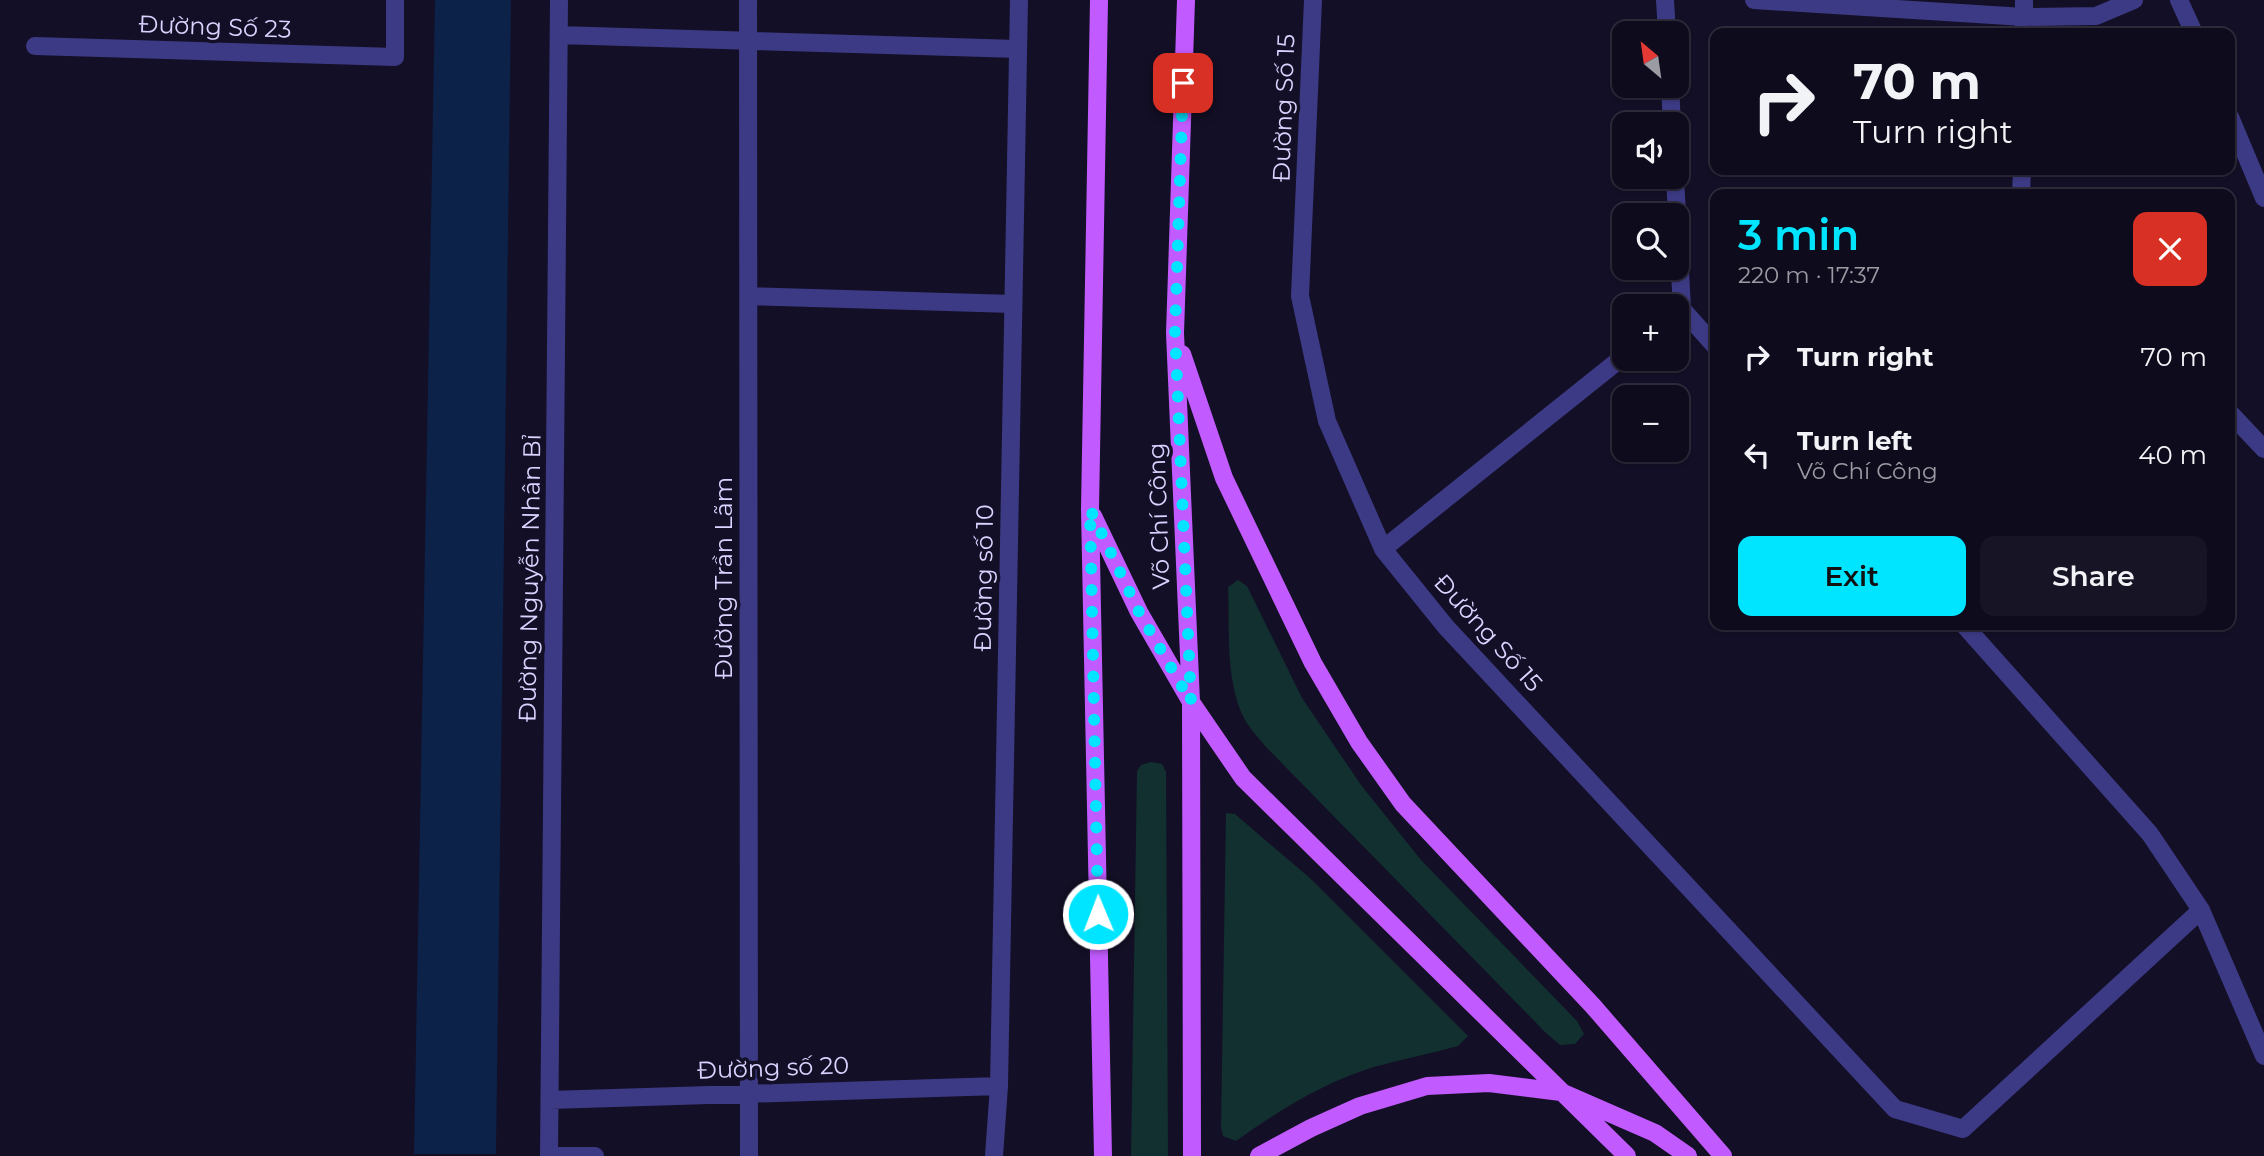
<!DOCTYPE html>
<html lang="en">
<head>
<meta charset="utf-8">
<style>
  :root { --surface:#0e0b1c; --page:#171425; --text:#f1f3f6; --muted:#9b9ba3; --line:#2e2b3b; --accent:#00e5ff }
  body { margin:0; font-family:Montserrat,sans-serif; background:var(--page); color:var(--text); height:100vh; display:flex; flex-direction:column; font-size:26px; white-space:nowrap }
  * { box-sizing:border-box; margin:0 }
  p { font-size:23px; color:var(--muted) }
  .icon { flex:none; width:38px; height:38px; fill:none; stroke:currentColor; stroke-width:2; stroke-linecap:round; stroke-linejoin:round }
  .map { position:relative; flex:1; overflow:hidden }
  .side { position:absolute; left:1710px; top:189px; width:525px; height:441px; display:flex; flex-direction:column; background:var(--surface); border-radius:14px; box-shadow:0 2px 5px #0004,0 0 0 2px var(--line) }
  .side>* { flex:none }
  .top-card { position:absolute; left:1710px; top:28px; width:525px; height:147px; border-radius:14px; box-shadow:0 2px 5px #0004,0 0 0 2px var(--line); background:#0e0b1c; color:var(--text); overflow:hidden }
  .needle { width:46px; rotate:331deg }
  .buttons { position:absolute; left:1612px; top:21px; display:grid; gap:14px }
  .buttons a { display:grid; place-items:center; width:77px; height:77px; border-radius:14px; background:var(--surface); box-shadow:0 2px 5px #0004,0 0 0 2px var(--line); font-size:35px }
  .pin { position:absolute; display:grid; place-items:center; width:60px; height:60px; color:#fff; margin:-30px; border-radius:14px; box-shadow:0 4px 10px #0006 }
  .me { position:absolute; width:77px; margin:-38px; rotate:359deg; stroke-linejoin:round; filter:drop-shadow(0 0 5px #0008) }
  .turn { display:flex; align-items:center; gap:24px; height:147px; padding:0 28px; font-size:32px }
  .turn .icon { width:91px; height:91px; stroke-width:2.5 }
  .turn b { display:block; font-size:49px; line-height:60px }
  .round { display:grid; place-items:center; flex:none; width:74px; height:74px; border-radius:14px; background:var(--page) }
  .overview { display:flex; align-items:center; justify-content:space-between; height:119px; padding:0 28px }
  h1 { font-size:42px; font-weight:600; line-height:52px; color:var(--accent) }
  .action { display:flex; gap:14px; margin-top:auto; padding:14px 28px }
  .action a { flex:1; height:80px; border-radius:14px; background:var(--accent); color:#111; font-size:28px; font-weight:600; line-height:80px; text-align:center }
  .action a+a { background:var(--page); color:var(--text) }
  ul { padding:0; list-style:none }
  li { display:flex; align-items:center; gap:21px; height:98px; padding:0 28px }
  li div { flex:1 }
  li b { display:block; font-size:26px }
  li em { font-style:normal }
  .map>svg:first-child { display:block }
</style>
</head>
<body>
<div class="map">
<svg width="2264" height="1156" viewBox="0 0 2264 1156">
  <rect width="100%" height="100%" fill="#130f26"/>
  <path fill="#12302f" d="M1238,580L1247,586L1302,698L1361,785L1421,860L1577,1021L1584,1034L1575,1044L1560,1045L1546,1033L1266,747C1258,737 1248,727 1243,716C1225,678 1230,628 1228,587Z
    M1151,762L1162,764L1166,772L1168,1156H1131L1137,771L1141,765Z
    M1226,813L1235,814L1311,879L1468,1036L1458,1046C1430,1054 1402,1059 1374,1067C1324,1082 1278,1111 1236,1141L1223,1136L1221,1127Z"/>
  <path fill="#0c2248" d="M435,0H511L496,1154H414Z"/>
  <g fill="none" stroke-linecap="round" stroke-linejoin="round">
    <path stroke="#3d3a85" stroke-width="18" d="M559,0L549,1156H595
      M748,0L749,1156
      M1313,0L1300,296L1327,421L1383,549L1446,627L1895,1109L1963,1129L2201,910
      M1665,0L1667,33
      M1754,0L2024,17L2096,16L2134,0
      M2179,0L2194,33
      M2024,33V0
      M559,35L1018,49
      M35,46L395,57V0
      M1670,86L1672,124
      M2230,117L2264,198
      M1675,177L1682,309L1715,346
      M2021,194L2022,170
      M748,296L1013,304
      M2230,413L2264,449
      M1383,549L1624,356
      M1964,625L2150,834L2201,910L2264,1056
      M550,1100L999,1086
      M994,1156L999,1086L1019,0"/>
    <path stroke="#c25bff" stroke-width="18" d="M1099,0L1090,509L1103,1156
      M1186,0L1175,333L1191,702L1192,1156
      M1182,354L1224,478L1313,663L1359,742L1403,804L1593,1006L1723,1156
      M1093,516L1139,612L1191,702L1243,778L1627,1156
      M1259,1156L1311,1128L1360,1106L1427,1086L1489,1083L1561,1092L1655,1133L1688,1156"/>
  </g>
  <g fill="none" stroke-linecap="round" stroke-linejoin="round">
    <path stroke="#00e5ff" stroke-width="12" stroke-dasharray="0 21.6" d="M1098,914L1090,509L1139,612L1191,702L1175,332L1183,83"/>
  </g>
  <g text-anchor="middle" stroke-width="7" stroke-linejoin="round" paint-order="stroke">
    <g font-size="24" fill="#d9d4ff" stroke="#130f26">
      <text transform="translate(215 27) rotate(2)" y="8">Đường Số 23</text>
      <text transform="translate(1284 108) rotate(-88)" y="8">Đường Số 15</text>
      <text transform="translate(1159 516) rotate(-92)" y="8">Võ Chí Công</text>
      <text transform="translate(530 578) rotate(-89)" y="8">Đường Nguyễn Nhân Bỉ</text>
      <text transform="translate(724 578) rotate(-90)" y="8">Đường Trần Lãm</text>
      <text transform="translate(984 578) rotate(-89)" y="8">Đường số 10</text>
      <text transform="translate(1488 633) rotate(48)" y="8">Đường Số 15</text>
      <text transform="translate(773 1068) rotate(-2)" y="8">Đường số 20</text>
    </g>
  </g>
</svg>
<div class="buttons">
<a><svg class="needle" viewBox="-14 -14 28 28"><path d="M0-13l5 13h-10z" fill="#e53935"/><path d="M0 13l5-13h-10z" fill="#9b9ba3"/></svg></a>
<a><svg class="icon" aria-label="sound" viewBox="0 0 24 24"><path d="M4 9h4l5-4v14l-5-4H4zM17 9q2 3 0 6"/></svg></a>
<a><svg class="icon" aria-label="search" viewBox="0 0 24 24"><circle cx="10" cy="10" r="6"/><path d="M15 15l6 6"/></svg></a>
<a>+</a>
<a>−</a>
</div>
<div class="pin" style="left:1183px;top:83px;background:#d93025"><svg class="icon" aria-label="arrive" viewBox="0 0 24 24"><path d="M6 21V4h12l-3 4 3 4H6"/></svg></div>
<svg class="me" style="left:1098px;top:914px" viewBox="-20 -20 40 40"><circle r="17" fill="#00e5ff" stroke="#fff" stroke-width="3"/><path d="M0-11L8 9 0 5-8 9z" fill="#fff"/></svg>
<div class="top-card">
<div class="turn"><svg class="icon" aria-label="right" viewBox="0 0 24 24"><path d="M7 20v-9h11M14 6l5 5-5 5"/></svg><div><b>70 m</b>Turn right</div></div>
</div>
<section class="side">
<div class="overview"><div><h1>3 min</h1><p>220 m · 17:37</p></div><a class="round" style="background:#d93025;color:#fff"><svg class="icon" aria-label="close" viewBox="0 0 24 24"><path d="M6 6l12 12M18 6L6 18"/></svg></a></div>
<ul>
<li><svg class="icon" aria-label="right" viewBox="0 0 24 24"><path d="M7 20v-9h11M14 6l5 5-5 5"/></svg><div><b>Turn right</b></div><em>70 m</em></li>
<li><svg class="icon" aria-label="left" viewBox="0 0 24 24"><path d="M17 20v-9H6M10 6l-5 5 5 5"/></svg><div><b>Turn left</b><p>Võ Chí Công</p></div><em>40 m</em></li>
</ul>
<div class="action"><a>Exit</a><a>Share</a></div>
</section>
</div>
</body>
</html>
